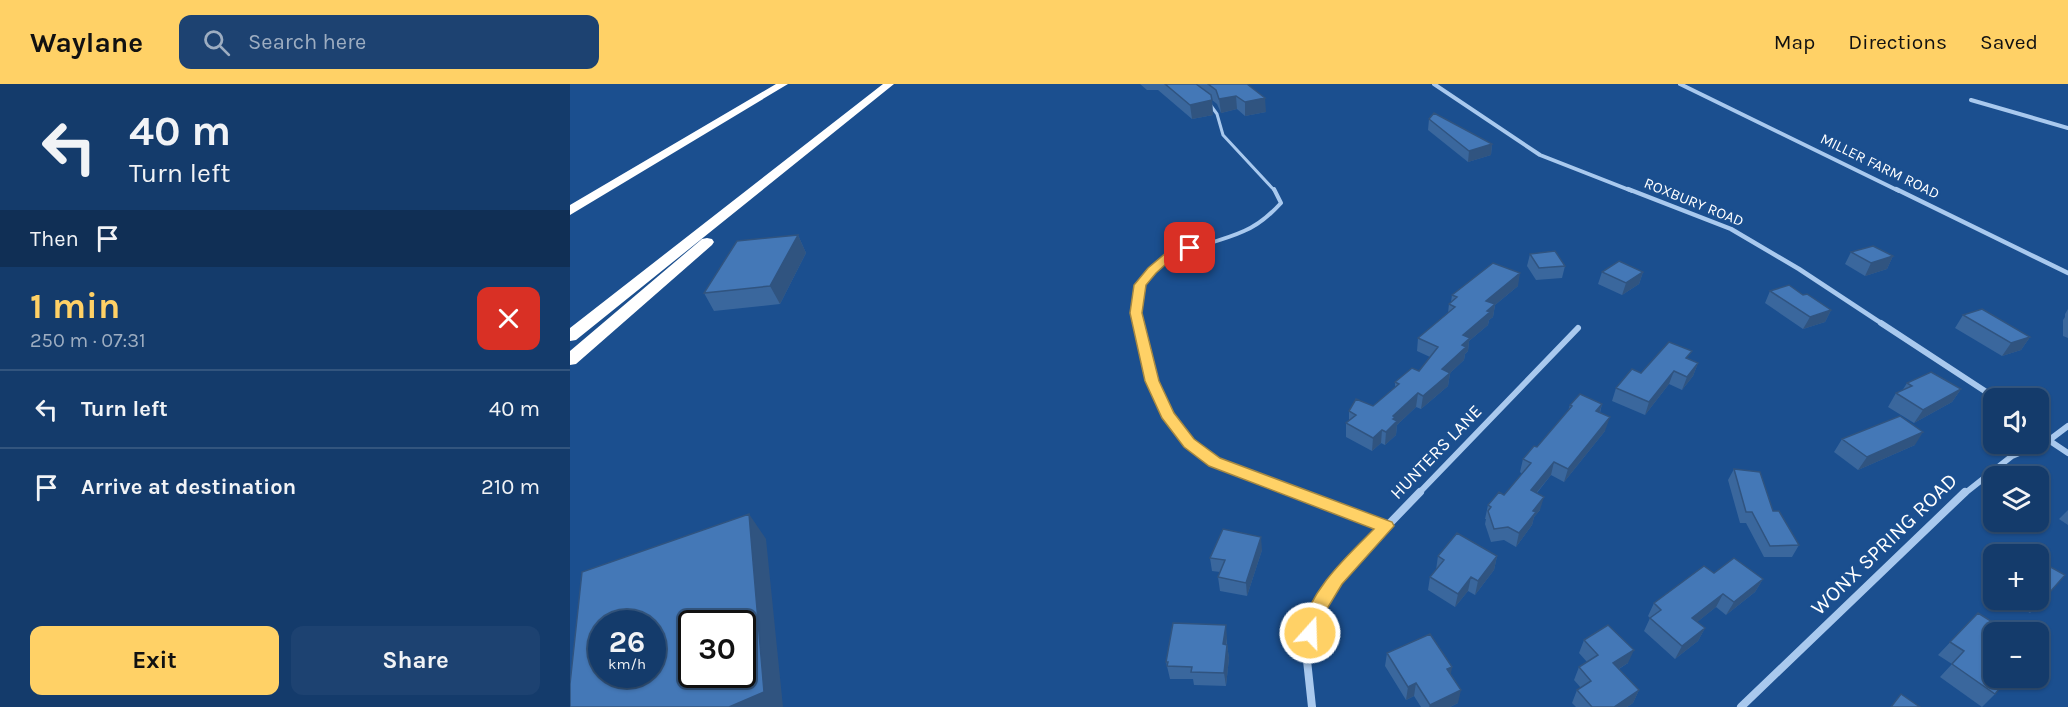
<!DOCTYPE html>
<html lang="en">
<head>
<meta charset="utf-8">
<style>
  :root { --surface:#143b6b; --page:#1d4271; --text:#f1f3f6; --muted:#9dadc1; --line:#33557e; --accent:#ffd166 }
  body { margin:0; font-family:Karla,sans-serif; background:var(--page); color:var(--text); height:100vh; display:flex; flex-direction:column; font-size:22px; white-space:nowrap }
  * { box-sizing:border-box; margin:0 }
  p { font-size:20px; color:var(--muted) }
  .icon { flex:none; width:33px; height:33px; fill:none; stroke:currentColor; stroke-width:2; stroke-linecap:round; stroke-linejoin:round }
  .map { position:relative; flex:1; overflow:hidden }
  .panel { display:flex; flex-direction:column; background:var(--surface); width:570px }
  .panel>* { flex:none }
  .top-card { background:#143b6b; color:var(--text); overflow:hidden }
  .fabs { position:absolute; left:1413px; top:304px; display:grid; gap:12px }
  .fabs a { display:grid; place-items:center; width:66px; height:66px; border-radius:12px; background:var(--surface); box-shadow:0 2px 4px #0004,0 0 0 2px var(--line); font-size:30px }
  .speed { position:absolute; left:18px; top:526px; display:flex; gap:12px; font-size:30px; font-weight:700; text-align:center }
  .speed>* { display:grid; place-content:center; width:78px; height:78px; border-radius:50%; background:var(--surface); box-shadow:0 2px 4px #0004,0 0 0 2px var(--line); line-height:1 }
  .speed small { font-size:15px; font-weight:400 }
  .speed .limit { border:3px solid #111; border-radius:9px; background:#fff; color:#111 }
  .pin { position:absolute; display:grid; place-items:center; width:51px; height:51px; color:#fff; margin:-26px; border-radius:12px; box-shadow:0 3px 9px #0006 }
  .me { position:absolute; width:66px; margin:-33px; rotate:20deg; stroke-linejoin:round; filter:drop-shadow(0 0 4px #0008) }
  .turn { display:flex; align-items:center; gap:21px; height:126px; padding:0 30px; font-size:27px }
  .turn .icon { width:78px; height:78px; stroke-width:2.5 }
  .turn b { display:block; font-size:42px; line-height:51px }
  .then { display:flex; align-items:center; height:57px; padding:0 30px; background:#0003; gap:12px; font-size:22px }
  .round { display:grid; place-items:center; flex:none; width:63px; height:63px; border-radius:12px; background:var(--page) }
  .headline { display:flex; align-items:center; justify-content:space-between; height:102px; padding:0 30px }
  h1 { font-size:36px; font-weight:700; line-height:45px; color:var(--accent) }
  .button { display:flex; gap:12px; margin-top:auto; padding:12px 30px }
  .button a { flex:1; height:69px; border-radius:12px; background:var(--accent); color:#111; font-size:24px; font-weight:700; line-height:69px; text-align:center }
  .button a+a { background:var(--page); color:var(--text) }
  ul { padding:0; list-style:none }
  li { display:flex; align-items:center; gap:18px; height:78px; padding:0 30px; border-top:2px solid var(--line) }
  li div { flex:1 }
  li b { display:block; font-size:22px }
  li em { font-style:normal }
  header { display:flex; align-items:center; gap:36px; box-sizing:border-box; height:84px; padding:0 30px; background:var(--accent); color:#111 }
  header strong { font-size:28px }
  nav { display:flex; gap:33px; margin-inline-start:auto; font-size:21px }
  .search { width:420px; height:54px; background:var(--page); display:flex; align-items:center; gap:15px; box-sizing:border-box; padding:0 21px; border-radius:12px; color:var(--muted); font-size:22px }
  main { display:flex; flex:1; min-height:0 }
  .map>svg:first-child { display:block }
</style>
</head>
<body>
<header>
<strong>Waylane</strong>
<div class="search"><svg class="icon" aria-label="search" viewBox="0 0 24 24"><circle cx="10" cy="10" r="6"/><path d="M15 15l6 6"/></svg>Search here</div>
<nav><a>Map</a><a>Directions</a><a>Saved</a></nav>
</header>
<main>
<section class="panel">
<div class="top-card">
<div class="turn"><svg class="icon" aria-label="left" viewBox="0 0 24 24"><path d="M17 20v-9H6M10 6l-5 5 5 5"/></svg><div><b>40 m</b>Turn left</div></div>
<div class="then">Then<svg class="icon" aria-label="arrive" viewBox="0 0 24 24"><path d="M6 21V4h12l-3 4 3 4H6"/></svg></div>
</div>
<div class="headline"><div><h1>1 min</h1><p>250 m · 07:31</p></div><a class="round" style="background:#d93025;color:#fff"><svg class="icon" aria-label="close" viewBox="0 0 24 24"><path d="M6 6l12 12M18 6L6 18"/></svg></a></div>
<ul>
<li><svg class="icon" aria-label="left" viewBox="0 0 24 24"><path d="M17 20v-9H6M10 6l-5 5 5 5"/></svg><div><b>Turn left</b></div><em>40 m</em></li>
<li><svg class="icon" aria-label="arrive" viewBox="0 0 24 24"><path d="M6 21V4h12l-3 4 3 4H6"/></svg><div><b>Arrive at destination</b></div><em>210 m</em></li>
</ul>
<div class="button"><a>Exit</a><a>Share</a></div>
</section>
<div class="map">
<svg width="1498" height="623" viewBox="0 0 1498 623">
  <rect width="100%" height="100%" fill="#1b4f8f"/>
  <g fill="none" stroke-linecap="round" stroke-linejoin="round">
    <path stroke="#a9c9ee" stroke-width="3" d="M639,19L647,30L653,51L705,107"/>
    <path stroke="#a9c9ee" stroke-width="4" d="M570,241C559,163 624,170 674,147C689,141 700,131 711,119L704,105"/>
    <path stroke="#a9c9ee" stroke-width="4.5" d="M569,239C580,292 594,353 648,379C674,392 704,399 731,410"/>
    <path stroke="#a9c9ee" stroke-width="6" d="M727,408L816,443"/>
    <path stroke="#a9c9ee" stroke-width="4" d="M864,0L970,71L1062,107
      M1110,0L1329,107
      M1401,16L1498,44"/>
    <path stroke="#a9c9ee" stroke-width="4.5" d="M1058,105L1161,145L1229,185L1314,241
      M1326,105L1498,189"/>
    <path stroke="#a9c9ee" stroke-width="6" d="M1311,239L1427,315
      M1468,349L1498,369
      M848,410L1008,244
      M1394,410L1442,372L1478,357L1498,342"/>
    <path stroke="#a9c9ee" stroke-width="8" d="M742,623L736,567L743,531L766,495L850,408
      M1171,623L1395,408"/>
    <path fill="#fff" fill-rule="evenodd" d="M206,0H218L0,131V121Z
      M313,0H324L6,256L0,257V244Z
      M137,154L142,155L144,158L142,161L6,280L0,281V267L132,155Z"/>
  </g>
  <path fill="#3a679d" d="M570,0H677L696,28L675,32L667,25L651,29L647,20L642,16L643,31L622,35L588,6H577Z
    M859,35L922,60L921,71L898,78L858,46Z
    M228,151L236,169L210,220L144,227L134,209Z
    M1281,168L1323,172L1317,185L1295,192L1275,180Z
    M960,170L995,182L992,194L966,196L957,182Z
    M1032,188H1073L1069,200L1052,211L1028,200Z
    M948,202L925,221L923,233L919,236L918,241L899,257L898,267L895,270L894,276L880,289L878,302L851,325L846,323L827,341L826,351L815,361L811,359L802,367L776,353V339L779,337V327L803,322L825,304V298L849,287L860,273L847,267L848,254L878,229L879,220L881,218L882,211Z
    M1200,207L1233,211L1261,226L1255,238L1233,245L1195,219Z
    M1498,225V254L1493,252V236L1495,233V230Z
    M1393,231L1460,253L1451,266L1432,272L1385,244Z
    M1119,275L1128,279L1123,292L1112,306L1099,300L1075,331L1042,317L1046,304L1071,289Z
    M1337,299L1391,305L1382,318L1344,339L1318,323L1326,309L1332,307Z
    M1032,320L1030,329L1035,347L994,398L981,391L967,409L970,426L964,433L962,441L946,463L934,456L921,458L915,440L916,435H915L918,421L934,411L952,390L950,388L953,375L967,363L998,327L1000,321Z
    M1272,355L1345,361L1288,386L1264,368Z
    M1164,385L1203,427L1229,461L1222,473H1194L1176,439H1170L1158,396Z
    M1498,426V441L1489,435Z
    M692,466L677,512L650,507L648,493L650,488L642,487L640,474Z
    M868,472H927L924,486L905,511L898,507L885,523L858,506L860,493L866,486Z
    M1468,476L1473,516L1460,529L1438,516H1468Z
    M1144,489L1193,495L1185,508L1156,531L1146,523L1127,538L1135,544L1128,557L1105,575L1074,547L1080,534L1078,532L1084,519Z
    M1408,529L1425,610L1412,623L1370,593L1382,580L1368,571Z
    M657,554V561L659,574L656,602L624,601L623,595H600L596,578Z
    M1014,556L1058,579L1049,585L1069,606L1063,619L1057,623H1006L1002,619L1007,606L1011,604L1004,596L1009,583L1017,578L1009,569Z
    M817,569L881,591L888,619L880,623H851L844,612L836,616L815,582Z"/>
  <path fill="#305480" d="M666,12L667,25L651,29L649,15Z
    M695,14L696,28L675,32V18Z
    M642,16L643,31L622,35L620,21Z
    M922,60L921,71L898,78L899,67Z
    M228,151L236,169L210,220L200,202Z
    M1323,172L1317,185L1295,192L1301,179Z
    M1073,188L1069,200L1052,211L1056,199Z
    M950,189L948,202L925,221L923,233L919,236L918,241L899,257L898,267L895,270L894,276L880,289L878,302L851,325L853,312L872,285L916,217Z
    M1261,226L1255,238L1233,245L1240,233Z
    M1460,253L1451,266L1432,272L1441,259Z
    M1128,279L1123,292L1112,306L1117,293Z
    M1104,287L1099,300L1075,331L1079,318Z
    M1391,305L1382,318L1344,339L1353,326Z
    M848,309L846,323L827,341L826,351L815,361L816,348L823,332Z
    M1032,320L1028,333L1026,327Z
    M1040,333L1035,347L994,398L998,385Z
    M812,346L811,359L802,367L803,354Z
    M1353,348L1345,361L1288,386L1297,373Z
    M984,378L981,391L958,419L961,406Z
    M974,413L970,426L964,433L962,441L946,463L949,449L963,427Z
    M179,430L196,455L213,623H159Z
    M691,453L692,466L677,512L676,499Z
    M927,472L924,486L905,511L908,497Z
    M901,493L898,507L885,523L888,510Z
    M1193,495L1185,508L1156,531L1164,518Z
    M1153,510L1146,523L1116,547L1122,534Z
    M656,541L657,554L655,573L653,560Z
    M1135,544L1128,557L1105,575L1112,562Z
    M657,561L659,574L656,602L654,589Z
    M1064,566L1058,579L1037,592L1043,579Z
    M882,583L880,596L877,585Z
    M846,599L844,612L836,616L838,603Z
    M891,606L888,619L880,623H859L860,621Z
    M1069,606L1063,619L1057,623H1044Z"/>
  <path fill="#4478b7" stroke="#305480" stroke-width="1.5" fill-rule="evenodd" d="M595,0H626L641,11L642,16L620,21Z
    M638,0H677L695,14L675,18L666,12L649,15L646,6Z
    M864,29L922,60L899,67L859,35Z
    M228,151L200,202L134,209L167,157Z
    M1303,162L1323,172L1301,179L1281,168Z
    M985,167L995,182L969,184L960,170Z
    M1049,177L1073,188L1056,199L1032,188Z
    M923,179L950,189L916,217L925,220L917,227L920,228L893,251L900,254L892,261L896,263L872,285L880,289L853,312L848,309L823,332L825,334L823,335L827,337L816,348L812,346L803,354L776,339L786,331L779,327L786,315L803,322L829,300L825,298L842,284L849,287L868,263L848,254L885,223L879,220L887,213L882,211Z
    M1219,201L1233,211L1237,210L1261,226L1240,233L1200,207Z
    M1412,225L1460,253L1441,259L1393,231Z
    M1099,258L1122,267L1116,274L1128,279L1117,293L1104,287L1079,318L1046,304L1062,285L1071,289Z
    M1361,288L1391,305L1353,326L1326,309L1342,302L1337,299Z
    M1010,310L1032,320L1026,327L1040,333L998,385L984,378L961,406L974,413L963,427L966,428L949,449L938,443L924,445L918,427L921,423L918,421L929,408L934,411L961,379L953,375L964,362L967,363L1002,322L1000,321Z
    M1330,332L1353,348L1297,373L1272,355Z
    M1164,385L1190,388L1203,427H1209L1229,461L1200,462L1182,428H1176Z
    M179,430L194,608L159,623H0V600L12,488ZM32,540H82V591H32ZM122,540H172V591H122Z
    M653,445L691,453L676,499L648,493L655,476L640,474Z
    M887,449L927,472L908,497L901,493L888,510L860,493L874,476L868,472Z
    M1164,474L1193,495L1164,518L1153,510L1122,534L1135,544L1112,562L1080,534L1091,526L1084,519L1134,482L1144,489Z
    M1468,476L1495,491L1473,516L1468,514Z
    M1408,529L1440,549H1424V594H1438L1425,610L1382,580L1394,567L1380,558Z
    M603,539L656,541L653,560L657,561L654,589L621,588L622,583L597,582L598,578H596Z
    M1038,541L1064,566L1043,579L1069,606L1044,623H1022L1007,606L1021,597L1009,583L1028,571L1014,556Z
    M860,550L882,583L877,585L891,606L860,621L846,599L838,603L817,569Z
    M1331,610L1350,623H1321Z"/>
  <path fill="#ffd166" stroke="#a68842" stroke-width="1.5" d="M620,161L624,162V166L605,172L586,189L576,201L572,229L589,297L604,329L624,355L650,374L822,438L824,442L772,500L752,533L746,555L740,557L733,555L730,549C740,506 774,475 804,445L639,382L614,363L592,334L575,297L560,229L564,201L578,184L597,168Z"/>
  <g text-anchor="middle" stroke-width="5" stroke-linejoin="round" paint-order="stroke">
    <g font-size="15" fill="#fff" stroke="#1b4f8f">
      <text transform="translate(1310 82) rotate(26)" y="5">MILLER FARM ROAD</text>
      <text transform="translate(1124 118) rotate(22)" y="5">ROXBURY ROAD</text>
    </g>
    <g font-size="18" fill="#fff" stroke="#1b4f8f">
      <text transform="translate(866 368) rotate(-46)" y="6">HUNTERS LANE</text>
    </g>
    <g font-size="21" fill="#fff" stroke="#1b4f8f">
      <text transform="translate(1314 460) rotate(-44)" y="7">WONX SPRING ROAD</text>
    </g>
  </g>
</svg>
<div class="fabs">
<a><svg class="icon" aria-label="sound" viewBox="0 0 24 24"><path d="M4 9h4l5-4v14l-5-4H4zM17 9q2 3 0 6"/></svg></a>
<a><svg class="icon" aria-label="layers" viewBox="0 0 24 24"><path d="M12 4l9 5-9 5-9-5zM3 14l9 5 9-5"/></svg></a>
<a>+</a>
<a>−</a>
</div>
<div class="speed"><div>26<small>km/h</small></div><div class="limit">30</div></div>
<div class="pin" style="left:620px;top:164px;background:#d93025"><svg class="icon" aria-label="arrive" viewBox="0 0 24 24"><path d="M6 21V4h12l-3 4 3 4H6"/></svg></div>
<svg class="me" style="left:740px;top:549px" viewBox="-20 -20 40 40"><circle r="17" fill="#ffd166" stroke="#fff" stroke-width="3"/><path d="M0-11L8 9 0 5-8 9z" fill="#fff"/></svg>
</div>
</main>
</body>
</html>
